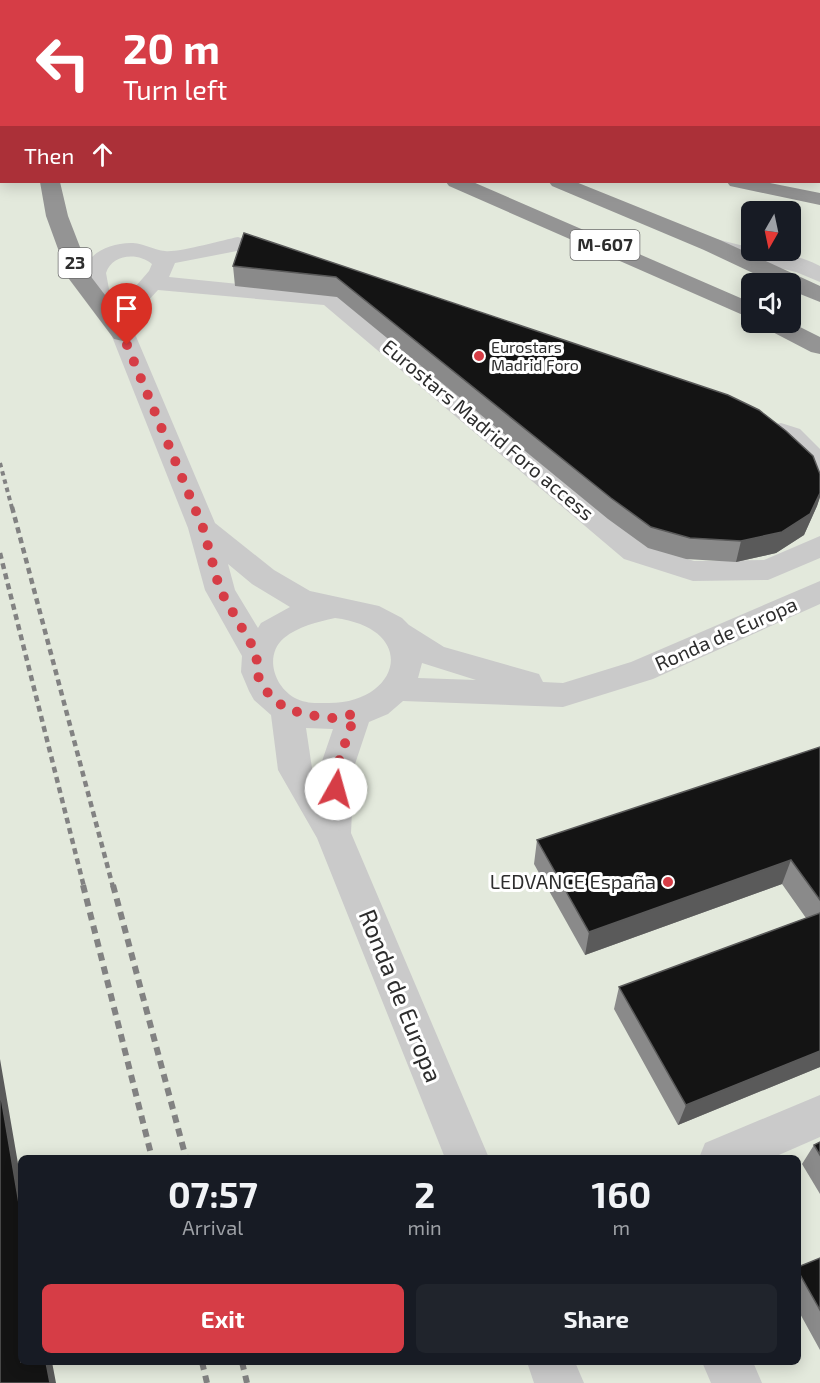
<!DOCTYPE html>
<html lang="en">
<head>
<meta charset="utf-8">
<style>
  :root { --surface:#171b24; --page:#20242c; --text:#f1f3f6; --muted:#9ea1a6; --accent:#d63d46 }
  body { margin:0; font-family:"Exo 2",sans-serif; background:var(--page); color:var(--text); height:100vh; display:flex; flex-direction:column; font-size:22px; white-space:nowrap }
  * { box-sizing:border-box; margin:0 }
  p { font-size:20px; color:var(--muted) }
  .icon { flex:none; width:33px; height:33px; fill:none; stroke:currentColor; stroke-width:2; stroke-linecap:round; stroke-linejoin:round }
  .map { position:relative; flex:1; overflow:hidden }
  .side { position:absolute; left:18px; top:1155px; width:783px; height:210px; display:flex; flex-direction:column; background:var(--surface); border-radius:9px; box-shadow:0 3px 15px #0003 }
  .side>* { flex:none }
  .top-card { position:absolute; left:0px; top:0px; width:820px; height:183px; box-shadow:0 3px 15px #0003; background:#d63d46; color:#fff; overflow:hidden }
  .needle { width:39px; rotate:189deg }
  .controls { position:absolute; left:741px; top:201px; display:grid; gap:12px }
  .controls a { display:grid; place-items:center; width:60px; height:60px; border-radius:9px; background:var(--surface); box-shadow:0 3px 15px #0003; font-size:30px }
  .pin { position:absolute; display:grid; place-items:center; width:51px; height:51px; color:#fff; margin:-62px -26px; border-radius:50% 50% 50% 0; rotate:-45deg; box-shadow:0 0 6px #0007 }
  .pin .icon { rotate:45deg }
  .me { position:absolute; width:66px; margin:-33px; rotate:7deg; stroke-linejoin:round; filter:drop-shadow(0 0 4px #0008) }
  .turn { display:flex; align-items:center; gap:21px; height:126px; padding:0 24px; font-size:27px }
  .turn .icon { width:78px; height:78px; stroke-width:2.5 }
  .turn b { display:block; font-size:42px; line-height:51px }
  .then { display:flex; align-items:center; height:57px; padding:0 24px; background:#0003; gap:12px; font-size:22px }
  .eta { display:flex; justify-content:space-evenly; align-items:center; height:102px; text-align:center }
  .eta b { font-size:36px; font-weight:700; line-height:42px }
  .action { display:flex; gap:12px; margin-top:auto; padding:12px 24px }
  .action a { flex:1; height:69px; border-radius:9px; background:var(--accent); color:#fff; font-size:24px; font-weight:700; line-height:69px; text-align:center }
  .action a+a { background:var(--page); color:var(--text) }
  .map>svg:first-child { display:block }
</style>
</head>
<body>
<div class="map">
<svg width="820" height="1383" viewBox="0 0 820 1383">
  <rect width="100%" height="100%" fill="#fff"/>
  <path fill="#e3e9dc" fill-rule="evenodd" d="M0,0H820V1383H0ZM2,2H819V182H2ZM752,212H790V250H752ZM752,284H790V322H752ZM21,1158H798V1362H21Z"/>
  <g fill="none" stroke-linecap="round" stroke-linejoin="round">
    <path fill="#cacaca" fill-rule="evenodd" d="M238,237L290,254L293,259L290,264L282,266L237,251L175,263L169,277L339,294L644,545L694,561L764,560L820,536V558L768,580L693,581L624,559L324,305L158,290L146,303L135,334L215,523L274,570L310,591L379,606L402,618L409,625L444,647L539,674L543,682L563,683L631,662L820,581V604L653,679L563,707L403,701L388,714L369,722L354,767L351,833L489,1158H445L317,838L278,770L271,715L254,700L249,691L241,672L242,656L205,590L188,528L111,334L123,301L149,271L152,264C138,252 112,254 106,273L111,300L107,305L99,307L91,305C66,269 97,242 133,243C145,244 154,250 165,251C177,253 223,240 238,237ZM228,564L252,584L290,607L261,623L258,628L235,590ZM335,618C420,629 400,703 329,703C318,703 308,704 297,699C275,689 263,656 284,638C299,626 317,622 335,618ZM422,663L476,680L418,678ZM306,728L333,729L320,767L319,779L312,768Z
      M712,238L752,248V250C773,250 801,256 820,266V282L796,272L704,250L701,245L704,240Z
      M781,423L800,429L820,449V474L810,471L768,431L772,425Z
      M820,1095V1137L772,1158H699L705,1143Z
      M527,1362H575L584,1383H534Z
      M702,1362H753L762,1383H711Z"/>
    <path fill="#949494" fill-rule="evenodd" d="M59,0H75L76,2H59Z
      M87,0H104L105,2H88Z
      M154,0H171L172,2H155Z
      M40,182H60L68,216L92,278L135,334L132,339L123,341L114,339L69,279L46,216Z
      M446,182H473L752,303V319L449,186Z
      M549,182H576L720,240L820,286V302L790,290V284H776L704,250L552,186Z
      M727,182H765L820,193V205L730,186Z
      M760,322H790L820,337V354L811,352L763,327Z"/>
    <path stroke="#828282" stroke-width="4" stroke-dasharray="4.5 4" stroke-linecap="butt" d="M0,463L12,508"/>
    <path stroke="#828282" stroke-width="4.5" stroke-dasharray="6 4.5" stroke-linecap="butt" d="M12,507L113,887
      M0,553L84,887"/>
    <path stroke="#828282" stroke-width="6" stroke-dasharray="8 6" stroke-linecap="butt" d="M83,885L152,1158
      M113,885L186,1158
      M202,1362L207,1383
      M242,1362L247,1383"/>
  </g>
  <path fill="#8a8a8a" d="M244,233L820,474V497L817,506L804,535L776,553L736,562L686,559L648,548L608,519L337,297L235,286L233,266Z
    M820,747V1067L678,1125L614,1009L619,987L806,918L782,884L585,955L534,864L537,840Z
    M820,1142V1194L802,1164L814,1145Z
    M820,1258V1350L798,1310V1267Z"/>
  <path fill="#5a5a5a" d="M820,493V497L817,506L804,535L776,553L736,562L741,541Z
    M791,860L782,884L585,955L589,932Z
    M820,1051V1067L678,1125L686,1105Z
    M0,1059L21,1181V1215L0,1091Z
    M46,1362H52L56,1383H50Z"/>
  <path fill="#141414" stroke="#5a5a5a" stroke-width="1.5" d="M244,233L728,395L759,410L786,431L813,456L820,474V493L810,514L782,532L741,541L690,538L651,527L611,498L336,277L233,266Z
    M820,747V900L791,860L589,932L537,840Z
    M820,913V1051L686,1105L619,987Z
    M0,1091L21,1215V1362H46L50,1383H0Z
    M820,1142V1155L814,1145Z
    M820,1258V1310L798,1271V1267Z"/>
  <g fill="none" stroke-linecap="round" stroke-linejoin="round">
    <path stroke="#d63d46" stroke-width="10" stroke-dasharray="0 18" d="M127,345L203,528L220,590L257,654L256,670L261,684L272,698L287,709L308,715L332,718L355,714L337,767L336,789"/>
  </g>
  <g fill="#d63d46" stroke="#fff" stroke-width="2">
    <circle cx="479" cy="356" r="6"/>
    <circle cx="668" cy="882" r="6"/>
  </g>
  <g text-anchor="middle" stroke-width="6" stroke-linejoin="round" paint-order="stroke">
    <g font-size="16" fill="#2d2d2d" stroke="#fff" text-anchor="start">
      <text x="491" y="353">Eurostars<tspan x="491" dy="18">Madrid Foro</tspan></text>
    </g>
    <g fill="#fff" stroke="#6c6c6c" stroke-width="1.5">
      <rect x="570.5" y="230" width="69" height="30" rx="4.5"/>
      <rect x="58.5" y="248" width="33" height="30" rx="4.5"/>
    </g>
    <g font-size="18" font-weight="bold" fill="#2d2d2d">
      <text x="605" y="251">M-607</text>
      <text x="75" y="269">23</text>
    </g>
    <g font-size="20" fill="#2d2d2d" stroke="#fff">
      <text transform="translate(488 430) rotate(40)" y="7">Eurostars Madrid Foro access</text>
      <text transform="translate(726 634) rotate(-24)" y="7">Ronda de Europa</text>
    </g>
    <g font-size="20" fill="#2d2d2d" stroke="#fff" text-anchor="end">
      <text x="656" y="889">LEDVANCE España</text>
    </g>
    <g font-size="24" fill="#2d2d2d" stroke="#fff">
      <text transform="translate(400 996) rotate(68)" y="8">Ronda de Europa</text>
    </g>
  </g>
</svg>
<div class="controls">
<a><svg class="needle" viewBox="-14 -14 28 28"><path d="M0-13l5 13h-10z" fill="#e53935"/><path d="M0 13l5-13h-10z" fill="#9ea1a6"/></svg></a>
<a><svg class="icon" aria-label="sound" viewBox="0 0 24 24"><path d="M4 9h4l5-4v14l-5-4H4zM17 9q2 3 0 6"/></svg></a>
</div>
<div class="pin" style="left:127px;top:345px;background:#d93025"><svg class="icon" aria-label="arrive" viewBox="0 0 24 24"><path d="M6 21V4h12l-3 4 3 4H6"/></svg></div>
<svg class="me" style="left:336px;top:789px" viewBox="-20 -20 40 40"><circle r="19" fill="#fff"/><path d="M0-13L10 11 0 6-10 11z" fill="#d63d46"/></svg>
<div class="top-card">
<div class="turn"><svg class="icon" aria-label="left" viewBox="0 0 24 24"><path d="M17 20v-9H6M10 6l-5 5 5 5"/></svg><div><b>20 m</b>Turn left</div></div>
<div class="then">Then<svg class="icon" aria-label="ahead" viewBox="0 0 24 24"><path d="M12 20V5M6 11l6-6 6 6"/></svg></div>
</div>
<section class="side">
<div class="eta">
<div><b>07:57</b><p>Arrival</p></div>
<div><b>2</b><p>min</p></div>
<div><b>160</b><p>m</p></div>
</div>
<div class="action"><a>Exit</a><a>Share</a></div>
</section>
</div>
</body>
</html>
